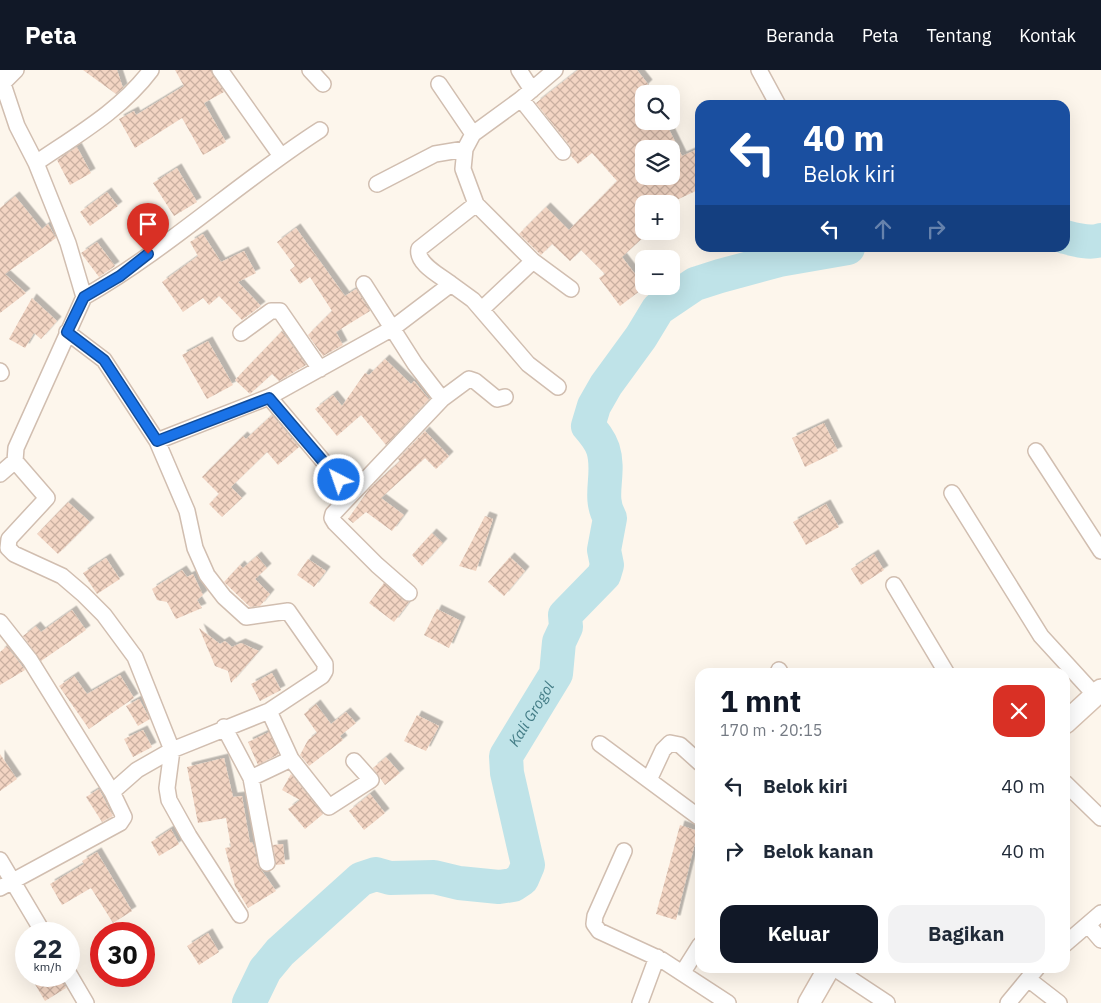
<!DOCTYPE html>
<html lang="id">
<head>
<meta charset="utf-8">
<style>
  :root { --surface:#fff; --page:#f2f2f3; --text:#1f2937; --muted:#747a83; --accent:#111827 }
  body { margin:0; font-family:"IBM Plex Sans",sans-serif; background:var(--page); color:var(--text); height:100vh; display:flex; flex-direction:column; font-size:19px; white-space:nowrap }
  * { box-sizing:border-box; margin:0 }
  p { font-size:16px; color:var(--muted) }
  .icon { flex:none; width:28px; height:28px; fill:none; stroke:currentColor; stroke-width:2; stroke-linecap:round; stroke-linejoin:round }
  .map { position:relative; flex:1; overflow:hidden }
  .sheet { position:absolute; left:695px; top:598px; width:375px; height:305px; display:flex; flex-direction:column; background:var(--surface); border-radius:15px; box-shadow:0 5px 20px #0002 }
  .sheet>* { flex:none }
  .guide { position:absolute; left:695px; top:30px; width:375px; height:152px; border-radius:15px; box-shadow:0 5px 20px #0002; background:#1a4fa0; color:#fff; overflow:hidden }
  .fabs { position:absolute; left:635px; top:15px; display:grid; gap:10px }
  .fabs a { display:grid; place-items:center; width:45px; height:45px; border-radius:10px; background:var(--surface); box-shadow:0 5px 20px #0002; font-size:25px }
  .speed { position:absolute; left:15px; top:852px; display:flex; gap:10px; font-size:25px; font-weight:700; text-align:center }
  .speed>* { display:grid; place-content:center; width:65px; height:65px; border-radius:50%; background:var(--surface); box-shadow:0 5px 20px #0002; line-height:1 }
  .speed small { font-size:12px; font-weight:400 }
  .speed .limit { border:8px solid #d22; background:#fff; color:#111 }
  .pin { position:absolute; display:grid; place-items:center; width:42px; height:42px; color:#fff; margin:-51px -21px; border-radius:50% 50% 50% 0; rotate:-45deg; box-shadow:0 0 5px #0007 }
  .pin .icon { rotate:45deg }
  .me { position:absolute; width:55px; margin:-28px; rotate:319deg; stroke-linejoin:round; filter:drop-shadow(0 0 4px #0008) }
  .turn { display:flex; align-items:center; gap:18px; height:105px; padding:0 25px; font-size:22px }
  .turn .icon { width:65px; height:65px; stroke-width:2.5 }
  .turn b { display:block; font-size:35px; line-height:42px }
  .lanes { display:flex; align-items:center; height:48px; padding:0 25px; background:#0003; justify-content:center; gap:25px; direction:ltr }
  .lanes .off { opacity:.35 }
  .round { display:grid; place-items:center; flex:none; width:52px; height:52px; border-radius:15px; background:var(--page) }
  .overview { display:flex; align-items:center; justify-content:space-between; height:85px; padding:0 25px }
  h1 { font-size:30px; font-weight:700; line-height:38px; color:var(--accent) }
  .primary-button { display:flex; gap:10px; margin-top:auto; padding:10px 25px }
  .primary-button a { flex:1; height:58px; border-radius:15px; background:var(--accent); color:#fff; font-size:20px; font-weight:700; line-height:58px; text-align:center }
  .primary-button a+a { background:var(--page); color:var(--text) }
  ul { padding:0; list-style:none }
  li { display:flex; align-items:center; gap:15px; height:65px; padding:0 25px }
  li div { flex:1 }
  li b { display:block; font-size:19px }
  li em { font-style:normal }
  header { display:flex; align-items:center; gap:30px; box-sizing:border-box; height:70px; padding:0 25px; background:var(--accent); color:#fff }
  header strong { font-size:24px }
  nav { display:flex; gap:28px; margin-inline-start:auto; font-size:18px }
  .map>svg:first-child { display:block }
</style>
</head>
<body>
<header>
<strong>Peta</strong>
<nav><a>Beranda</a><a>Peta</a><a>Tentang</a><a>Kontak</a></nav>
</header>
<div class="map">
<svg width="1101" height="933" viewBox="0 0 1101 933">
  <defs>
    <pattern id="building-cross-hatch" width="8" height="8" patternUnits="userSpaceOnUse" patternTransform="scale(1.25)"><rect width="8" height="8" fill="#f3d5c3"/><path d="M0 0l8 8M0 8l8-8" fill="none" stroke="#cab0a1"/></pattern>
    <filter id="shadow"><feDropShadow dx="4.5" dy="-4.5" stdDeviation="0" flood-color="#0004"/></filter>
  </defs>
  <rect width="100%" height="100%" fill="#fdf6ec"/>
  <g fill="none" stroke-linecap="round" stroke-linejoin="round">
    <g stroke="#bfe3e8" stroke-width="34">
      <path d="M1065,167C1076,170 1090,174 1101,170"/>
      <path id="s1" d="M249,933L265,900L280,882L361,809L376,804L390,808L434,807L459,813L499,817L513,815L522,809L528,795L507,703L506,686L556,604L559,572L566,557L565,545L604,505L607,495L604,480L610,448C597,426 611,404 603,379C600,370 594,363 588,356L594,336L606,315L641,267L658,239L695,214L720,206L779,190L848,178"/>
    </g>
  </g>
  <path fill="url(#building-cross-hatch)" fill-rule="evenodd" filter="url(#shadow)" d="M83,0H117L123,18L116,24Z
    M175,0H211L224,22L204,33L226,72L203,85L182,48L135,78L119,49L134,41L136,45L184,16Z
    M578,0H637L648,14L644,18V51H665L682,86L700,78V119L668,134H644V161H650L622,187L645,217L620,236L599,208L605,204L581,180L570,191L552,174L541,185L519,164L546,137L569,160L617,111L592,83L578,94L571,86L570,76L536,33ZM644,79H671V106H644Z
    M77,77L91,103L70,115L57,90Z
    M177,98L197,132L174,146L153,113Z
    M107,122L118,136L90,156L80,142Z
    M15,126L42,159L48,154L56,168L5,204L26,223L0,243V138Z
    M296,158L345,226L356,219L370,241L336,262L343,275L323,286L308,265L332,241L310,207L300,214L290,200L295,196L277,172Z
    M203,164L221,192L244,181L256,203L238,212L261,236L242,250L219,226L209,235L203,228L183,242L162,212L198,186L190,172Z
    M97,172L115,196L99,207L81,183Z
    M32,228L57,251L41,269L34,263L25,278L9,269Z
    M282,261L306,295L279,311L272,304L250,324L235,310Z
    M208,271L233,315L207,329L182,285Z
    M385,289L411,314L414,311L429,329L386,375L361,345L337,366L315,339L333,325L342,336L365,303L369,305Z
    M272,345L299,377L278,395L267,382L231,417L242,428L222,447L209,434L219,424L202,407L243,366L246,369Z
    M824,353L838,381L805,397L792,368Z
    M425,361L449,386L436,399L425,388L381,428L404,445L392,461L366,442L353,453L348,449L369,419L400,391L398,389Z
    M68,432L90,452L58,484L37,464Z
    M826,434L839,457L806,475L793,452Z
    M485,446L493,449L476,501L459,496Z
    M432,463L443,473L422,496L412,485Z
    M874,484L884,500L861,515L851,499Z
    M257,486L267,498L255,509L270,524L260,536L250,537L224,512L240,495L243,498Z
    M510,487L525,501L504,526L488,512Z
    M106,488L120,509L97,524L83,503Z
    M308,489L326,501L314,517L297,505Z
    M182,500L187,507L193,504L203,525L197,530L202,538L176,549L167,532L157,530L152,519Z
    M384,513L403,530L409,532L394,552L369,533Z
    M437,539L461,551L449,578L424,565Z
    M72,540L86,560L41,591L23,566L36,556L41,562Z
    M199,558L220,574L225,571L232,577L241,573L259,581L231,613L228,601L215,596Z
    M7,576L25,600L0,615V582Z
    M272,603L281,620L260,631L251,614Z
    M120,605L134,628L89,659L59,616L74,606L87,624Z
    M139,629L150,649L138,656L126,636Z
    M316,634L331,654L346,642L356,653L340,666L343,670L309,696L300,685L308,670L317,663L304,644Z
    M417,645L439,656L426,681L404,671Z
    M143,660L152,677L133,687L124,669Z
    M269,662L279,684L258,695L248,672Z
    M0,684L17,709L0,721Z
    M386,687L400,703L385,715L373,698Z
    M224,688L233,727L242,726L250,773L252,772L254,777L258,795L276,821L248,838L235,816L225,778L231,777L226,748L198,753L187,697Z
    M291,704L323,744L305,759L288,739L300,730L282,720Z
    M99,719L113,746L102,752L86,727Z
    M370,724L385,743L364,760L349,741Z
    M680,755L698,761L676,850L656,844Z
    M171,759L179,774L159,786L151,772Z
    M283,774L285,794L276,795L273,775Z
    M97,782L132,841L113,853L91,818L62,835L50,814L84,794L82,791Z
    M208,863L219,882L199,895L187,876Z
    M30,906H60L66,918L45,931Z"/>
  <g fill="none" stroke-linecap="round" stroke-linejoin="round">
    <defs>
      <path id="street" d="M220,0L281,86
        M310,0L323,14
        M519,0L532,20
        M555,0L521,29L473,64L465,79L463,99L476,134L533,191L571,219
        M759,0L778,35
        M0,5L17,56L36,93L68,173L84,227L16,378L15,391L0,404
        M3,13L16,0
        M439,14L473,64
        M521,29L563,82
        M36,93C77,65 121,40 151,0
        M377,114L435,84L465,79
        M364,214L415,294L442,329
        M451,214L473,230L528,294L558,317
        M84,227C168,179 239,112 320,60
        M482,239L533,191
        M67,262L104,290L157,371L187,441L195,478L207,505L224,527L246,547L288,541L325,594V601L322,606L269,641L172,680L137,700L112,722
        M241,263L271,241H280L320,299
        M0,301L1,303
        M269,327L351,424
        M157,371L269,327L393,258L451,214C441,206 416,194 419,179L476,134
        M1036,381L1101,481
        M15,391L47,428L9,469L8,478L14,484L62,506L83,524L104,545L135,587L172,680L167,718L169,730L189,766L240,845
        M952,423L1041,566L1095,625
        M894,515L946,602
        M409,523L377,495L335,453L332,448L333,444L442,329L469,309L475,311L497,329L505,327
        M0,552L30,590L112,722L124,747L120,753L0,818
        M779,600L780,602
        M269,641L291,689L329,737L371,710L354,691
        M224,657L251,708
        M600,674L700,748
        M649,710L663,680L670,673L680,675L700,693
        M1065,713L1101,748
        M624,781L595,846L594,854L599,861L662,890L728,933
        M0,790L44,864
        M267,793L251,708L291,689
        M1089,856L1101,870
        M1065,874L1101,843
        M834,898L887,933
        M683,902L700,875
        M69,904L86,933
        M1028,909L1059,933
        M640,933L657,887
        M1008,933L1037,898"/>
      <path id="secondary" d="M1065,653L1101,620
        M809,933L829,898"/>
    </defs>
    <use href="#street" stroke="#d1beb0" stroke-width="18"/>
    <use href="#secondary" stroke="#d6c0b0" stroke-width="24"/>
    <use href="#street" stroke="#fff" stroke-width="15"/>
    <use href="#secondary" stroke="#fff" stroke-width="21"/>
  </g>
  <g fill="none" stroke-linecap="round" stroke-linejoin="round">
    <defs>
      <path id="route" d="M148,184L120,206L84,227L67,262L104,290L157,371L269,328L339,410"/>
    </defs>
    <use href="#route" stroke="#114b97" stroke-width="12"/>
    <use href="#route" stroke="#1a73e8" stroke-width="9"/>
  </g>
  <g text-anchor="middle" stroke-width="4.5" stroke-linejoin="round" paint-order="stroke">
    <g font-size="15" font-style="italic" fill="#437c86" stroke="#fffaf3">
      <text dy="5" stroke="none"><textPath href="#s1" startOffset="510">Kali Grogol</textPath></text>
    </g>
  </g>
</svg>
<div class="fabs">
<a><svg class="icon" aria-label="search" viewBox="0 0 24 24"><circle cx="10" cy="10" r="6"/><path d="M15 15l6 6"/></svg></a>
<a><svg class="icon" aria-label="layers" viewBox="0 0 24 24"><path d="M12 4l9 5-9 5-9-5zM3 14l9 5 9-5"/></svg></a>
<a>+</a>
<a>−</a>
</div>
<div class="speed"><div>22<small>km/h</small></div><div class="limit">30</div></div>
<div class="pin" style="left:148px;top:184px;background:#d93025"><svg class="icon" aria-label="arrive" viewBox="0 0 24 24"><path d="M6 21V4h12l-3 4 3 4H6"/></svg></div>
<svg class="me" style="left:339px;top:410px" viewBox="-20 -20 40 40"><circle r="17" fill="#1a73e8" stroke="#fff" stroke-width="3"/><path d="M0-11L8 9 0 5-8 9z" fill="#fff"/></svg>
<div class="guide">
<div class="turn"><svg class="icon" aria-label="left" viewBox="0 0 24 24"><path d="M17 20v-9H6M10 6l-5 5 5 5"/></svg><div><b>40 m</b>Belok kiri</div></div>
<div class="lanes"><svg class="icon" aria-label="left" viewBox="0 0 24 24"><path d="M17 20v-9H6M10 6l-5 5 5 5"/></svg><svg class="icon off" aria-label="ahead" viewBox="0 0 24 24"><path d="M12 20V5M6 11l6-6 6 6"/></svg><svg class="icon off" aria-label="right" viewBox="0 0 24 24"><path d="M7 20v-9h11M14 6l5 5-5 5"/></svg></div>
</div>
<section class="sheet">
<div class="overview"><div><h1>1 mnt</h1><p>170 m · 20:15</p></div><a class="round" style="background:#d93025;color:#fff"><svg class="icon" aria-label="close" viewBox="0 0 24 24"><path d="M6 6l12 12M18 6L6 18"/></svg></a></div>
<ul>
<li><svg class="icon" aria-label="left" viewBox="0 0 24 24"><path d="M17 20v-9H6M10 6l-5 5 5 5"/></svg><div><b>Belok kiri</b></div><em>40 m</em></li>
<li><svg class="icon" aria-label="right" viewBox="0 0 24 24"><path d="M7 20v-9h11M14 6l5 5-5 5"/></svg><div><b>Belok kanan</b></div><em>40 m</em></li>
</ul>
<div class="primary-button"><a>Keluar</a><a>Bagikan</a></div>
</section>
</div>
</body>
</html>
